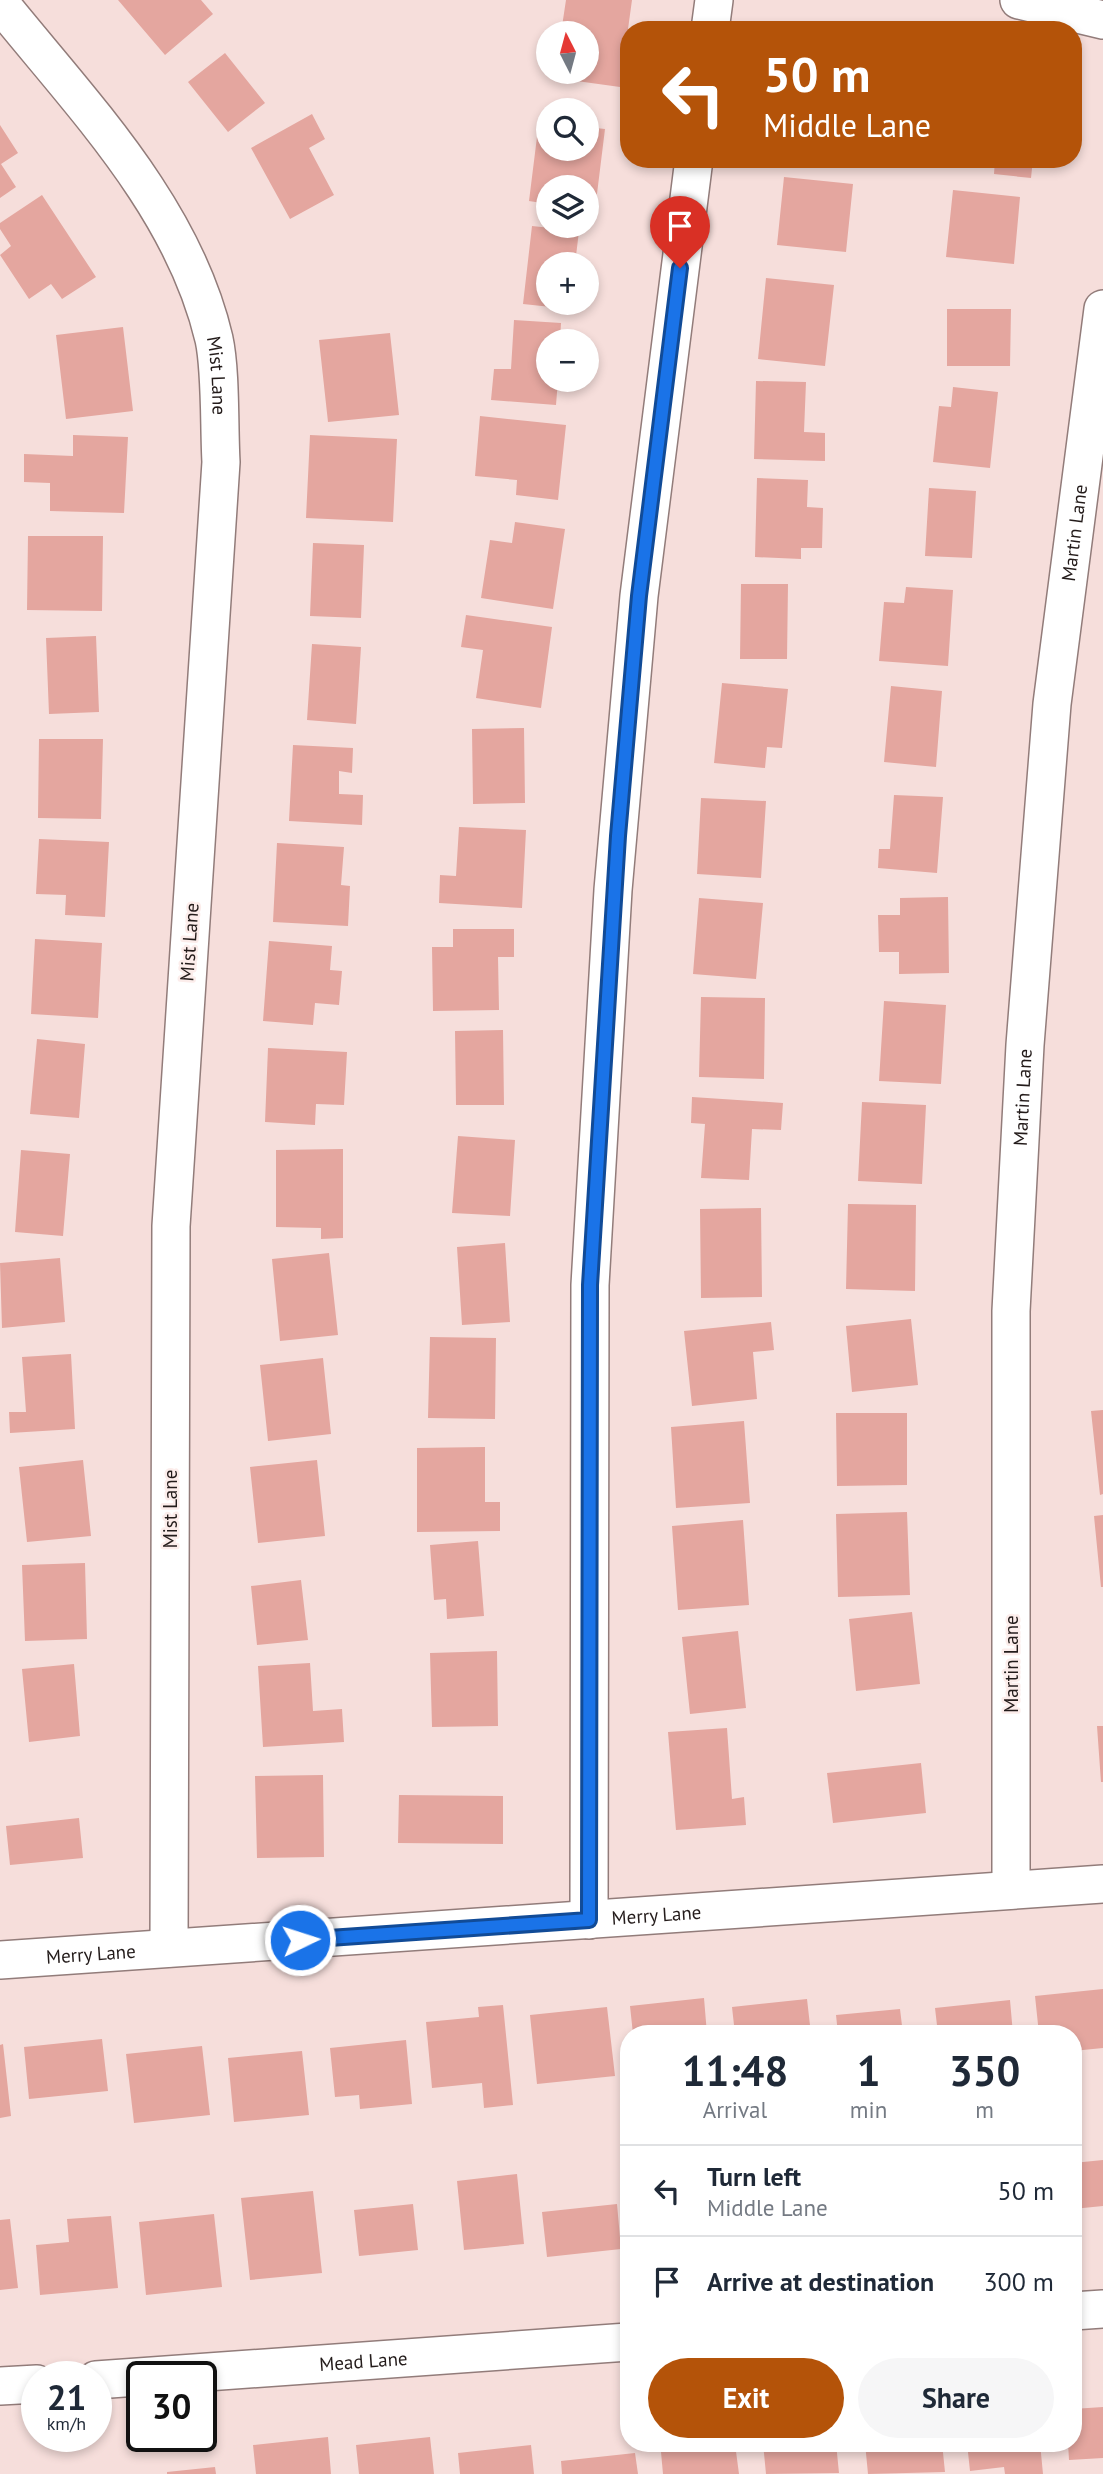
<!DOCTYPE html>
<html lang="en">
<head>
<meta charset="utf-8">
<style>
  :root { --surface:#fff; --page:#f6f6f7; --text:#1f2937; --muted:#747a83; --line:#e0e1e3; --accent:#b45309 }
  body { margin:0; font-family:"PT Sans",sans-serif; background:var(--page); color:var(--text); height:100vh; display:flex; flex-direction:column; font-size:26px; white-space:nowrap }
  * { box-sizing:border-box; margin:0 }
  p { font-size:23px; color:var(--muted) }
  .icon { flex:none; width:38px; height:38px; fill:none; stroke:currentColor; stroke-width:2; stroke-linecap:round; stroke-linejoin:round }
  .map { position:relative; flex:1; overflow:hidden }
  .sheet { position:absolute; left:620px; top:2025px; width:462px; height:427px; display:flex; flex-direction:column; background:var(--surface); border-radius:28px; box-shadow:0 4px 10px #0003 }
  .sheet>* { flex:none }
  .guide { position:absolute; left:620px; top:21px; width:462px; height:147px; border-radius:28px; box-shadow:0 4px 10px #0003; background:#b45309; color:#fff; overflow:hidden }
  .needle { width:46px; rotate:354deg }
  .buttons { position:absolute; left:536px; top:21px; display:grid; gap:14px }
  .buttons a { display:grid; place-items:center; width:63px; height:63px; border-radius:50%; background:var(--surface); box-shadow:0 4px 10px #0003; font-size:35px }
  .speed { position:absolute; left:21px; top:2361px; display:flex; gap:14px; font-size:35px; font-weight:700; text-align:center }
  .speed>* { display:grid; place-content:center; width:91px; height:91px; border-radius:50%; background:var(--surface); box-shadow:0 4px 10px #0003; line-height:1 }
  .speed small { font-size:18px; font-weight:400 }
  .speed .limit { border:4px solid #111; border-radius:10px; background:#fff; color:#111 }
  .pin { position:absolute; display:grid; place-items:center; width:60px; height:60px; color:#fff; margin:-72px -30px; border-radius:50% 50% 50% 0; rotate:-45deg; box-shadow:0 0 7px #0007 }
  .pin .icon { rotate:45deg }
  .me { position:absolute; width:77px; margin:-38px; rotate:86deg; stroke-linejoin:round; filter:drop-shadow(0 0 5px #0008) }
  .turn { display:flex; align-items:center; gap:24px; height:147px; padding:0 28px; font-size:32px }
  .turn .icon { width:91px; height:91px; stroke-width:2.5 }
  .turn b { display:block; font-size:49px; line-height:60px }
  .eta { display:flex; justify-content:space-evenly; align-items:center; height:119px; text-align:center }
  .eta b { font-size:42px; font-weight:600; line-height:49px }
  .cta { display:flex; gap:14px; margin-top:auto; padding:14px 28px }
  .cta a { flex:1; height:80px; border-radius:42px; background:var(--accent); color:#fff; font-size:28px; font-weight:600; line-height:80px; text-align:center }
  .cta a+a { background:var(--page); color:var(--text) }
  ul { padding:0; list-style:none }
  li { display:flex; align-items:center; gap:21px; height:91px; padding:0 28px; border-top:2px solid var(--line) }
  li div { flex:1 }
  li b { display:block; font-size:26px }
  li em { font-style:normal }
  .map>svg:first-child { display:block }
</style>
</head>
<body>
<div class="map">
<svg width="1103" height="2474" viewBox="0 0 1103 2474">
  <rect width="100%" height="100%" fill="#f6dedb"/>
  <path fill="#e4a69f" d="M118,0H201L213,14L165,55Z
    M566,0H632L620,87L555,78L556,72H586V33H561Z
    M225,53L265,103L228,132L188,82Z
    M312,114L325,139L309,148L334,195L290,219L251,148Z
    M539,121L548,122V149H586V127L605,129L595,210L586,209V187H548V204L529,201Z
    M0,125L18,153L1,164L16,187L0,198Z
    M995,159H1033L1031,178L994,174Z
    M784,177L853,184L846,252L777,245Z
    M953,190L1020,197L1014,264L946,257Z
    M42,195L96,277L62,299L51,284L29,299L0,255L11,246L0,229V223Z
    M532,226L579,231L575,264H548V303H571L570,309L523,304Z
    M766,278L834,285L825,366L758,359Z
    M947,309H1011L1010,366H947Z
    M514,320L561,323L560,341H548V380H558L556,405L491,400L494,369H511Z
    M123,327L133,411L66,419L56,335Z
    M390,333L399,415L328,422L319,340Z
    M756,381L806,382L804,432L825,433V461L754,459Z
    M953,387L998,392L990,468L933,462L939,406L951,407Z
    M480,416L566,425L558,500L516,495L517,480L475,476Z
    M73,435L128,437L124,513L50,511V483L24,482V454L73,456Z
    M310,435L397,439L393,522L306,518Z
    M757,478L808,480L807,507L823,508L822,548H801V559L755,557Z
    M929,488L976,491L972,558L925,556Z
    M515,522L565,529L553,609L481,598L490,540L512,543Z
    M28,536H103L102,611L27,610Z
    M313,543L364,545L361,618L310,616Z
    M741,584H788L787,659H740Z
    M906,587L953,590L948,666L879,661L884,602L904,603Z
    M466,615L552,627L541,708L476,698L483,650L461,647Z
    M96,636L99,712L49,714L46,638Z
    M312,644L361,647L356,724L307,720Z
    M722,683L788,689L782,748L767,747L765,768L714,763Z
    M891,686L942,691L936,767L884,762Z
    M524,728L525,803L473,804L472,729Z
    M39,739H103L101,819L38,818Z
    M293,745L353,748L352,773L339,771V794L363,795L362,825L289,821Z
    M894,795L943,797L937,873L878,868L879,849H890Z
    M701,798L766,801L761,878L697,874Z
    M459,827L526,830L522,908L439,903L440,875L456,876Z
    M39,839L109,842L105,917L65,915L66,895L36,894Z
    M277,843L344,847L341,885L350,886L348,926L273,922Z
    M948,897L949,973L899,974V952H879L878,915H900V898Z
    M699,898L763,903L756,979L693,974Z
    M453,929H514V957H498L499,1010L433,1011L432,947H453Z
    M35,939L102,943L98,1018L31,1014Z
    M269,941L332,946L330,970L342,971L339,1005L315,1003L313,1025L263,1021Z
    M701,997L765,998L764,1079L699,1077Z
    M884,1001L946,1005L941,1084L879,1081Z
    M503,1030L504,1105H456L455,1031Z
    M37,1039L85,1044L79,1118L30,1114Z
    M268,1048L347,1052L344,1105L316,1104L315,1125L265,1122Z
    M692,1097L783,1103L781,1130L752,1129L749,1180L701,1178L705,1124L691,1123Z
    M862,1102L926,1105L922,1184L858,1181Z
    M458,1136L515,1140L510,1216L452,1213Z
    M343,1149V1238L321,1239V1228L276,1227V1150Z
    M21,1150L70,1154L63,1236L15,1232Z
    M848,1204L916,1205L915,1291L846,1289Z
    M761,1208L762,1297L701,1298L700,1209Z
    M505,1243L510,1322L462,1325L457,1247Z
    M329,1253L338,1335L280,1341L272,1259Z
    M60,1258L65,1322L2,1328L0,1263Z
    M911,1319L918,1385L852,1392L846,1326Z
    M771,1322L774,1350L753,1352L757,1399L692,1406L684,1331Z
    M430,1337L496,1338L495,1419L428,1418Z
    M71,1354L75,1429L10,1433L9,1412H26L22,1357Z
    M323,1358L331,1434L268,1441L260,1365Z
    M1103,1410V1494L1100,1495L1091,1411Z
    M836,1413H907V1485L837,1486Z
    M744,1421L750,1503L676,1508L671,1427Z
    M485,1447V1502H500V1531L417,1532V1448Z
    M83,1460L91,1536L27,1542L19,1467Z
    M317,1460L325,1536L258,1543L250,1467Z
    M907,1512L910,1595L838,1597L836,1514Z
    M1103,1515V1587H1101L1094,1516Z
    M743,1520L749,1605L678,1610L672,1526Z
    M478,1541L484,1616L447,1619L446,1599L434,1600L430,1545Z
    M85,1563L87,1639L25,1641L22,1565Z
    M301,1580L308,1640L257,1645L251,1586Z
    M912,1612L920,1684L856,1691L849,1619Z
    M738,1631L746,1708L690,1714L682,1637Z
    M497,1651L498,1726L432,1727L430,1653Z
    M310,1663L313,1711L342,1709L344,1742L263,1747L258,1666Z
    M74,1664L80,1736L29,1742L22,1669Z
    M1097,1726H1103V1782H1101Z
    M727,1728L732,1799L744,1797L746,1825L676,1830L668,1732Z
    M921,1763L926,1813L833,1823L827,1773Z
    M323,1775L324,1857L257,1858L255,1776Z
    M399,1795L503,1796V1844L398,1843Z
    M79,1818L83,1858L10,1865L6,1826Z
    M1103,1989V2048L1073,2051V2034H1039L1035,1996Z
    M704,1998L707,2034H633L630,2006Z
    M807,1999L811,2034H735L732,2007Z
    M1010,2000L1013,2034H938L935,2008Z
    M503,2005L513,2105L484,2108L482,2083L432,2088L426,2022L479,2017L478,2007Z
    M607,2007L615,2076L537,2084L530,2015Z
    M900,2009L903,2034H838L836,2015Z
    M102,2039L108,2091L29,2099L24,2047Z
    M406,2040L412,2104L360,2109L359,2095L335,2097L330,2048Z
    M3,2044L11,2116L0,2118V2045Z
    M202,2046L210,2115L134,2123L126,2054Z
    M302,2051L309,2115L234,2122L228,2058Z
    M1103,2160V2206L1073,2209V2163Z
    M517,2174L524,2244L464,2250L457,2181Z
    M313,2191L322,2273L250,2280L241,2198Z
    M413,2204L418,2250L359,2256L354,2210Z
    M617,2204L621,2249L547,2257L542,2212Z
    M214,2214L222,2287L146,2295L139,2222Z
    M111,2216L118,2288L40,2295L36,2245L69,2242L67,2219Z
    M10,2219L18,2288L0,2290V2220Z
    M1103,2407V2458L1069,2460L1068,2443H1073V2409Z
    M328,2437L331,2474H256L253,2445Z
    M430,2437L434,2474H359L356,2445Z
    M763,2443H836L839,2473L766,2474Z
    M865,2443H942L945,2472L868,2474Z
    M967,2443H1040L1043,2474H1005L1004,2467L970,2471Z
    M735,2444L739,2474H663L661,2452Z
    M531,2445L534,2474H460L458,2453Z
    M635,2453L638,2474H562L561,2461Z
    M215,2467L216,2474H167V2472Z"/>
  <g fill="none" stroke-linecap="round" stroke-linejoin="round">
    <defs>
      <g id="minor">
        <path d="M1019,0L1103,20"/>
        <path id="s1" d="M0,3C83,106 183,207 214,339C221,371 219,427 221,462L171,1226L169,1948"/>
        <path d="M710,30L714,0"/>
        <path id="s2" d="M1011,1890V1311L1025,1045L1052,704L1103,309"/>
        <path d="M589,1920L590,1285L613,890L639,596L694,159"/>
        <path id="s3" d="M0,1960L1103,1884"/>
        <path d="M1073,2311L1103,2309"/>
        <path id="s4" d="M96,2380L628,2342"/>
        <path d="M0,2386L37,2384"/>
      </g>
    </defs>
    <use href="#minor" stroke="#927c7a" stroke-width="40"/>
    <use href="#minor" stroke="#fff" stroke-width="37"/>
  </g>
  <g fill="none" stroke-linecap="round" stroke-linejoin="round">
    <defs>
      <path id="route" d="M300,1940L589,1920L590,1285L618,836L639,596L680,268"/>
    </defs>
    <use href="#route" stroke="#114b97" stroke-width="18"/>
    <use href="#route" stroke="#1a73e8" stroke-width="12"/>
  </g>
  <g text-anchor="middle" stroke-width="5" stroke-linejoin="round" paint-order="stroke">
    <g font-size="19" fill="#231b1a" stroke="#fcedeb">
      <text dy="7" stroke="none"><textPath href="#s1" startOffset="439">Mist Lane</textPath></text>
      <text dy="7" stroke="none"><textPath href="#s2" startOffset="1360">Martin Lane</textPath></text>
      <text transform="translate(189 942) rotate(-86)" y="7">Mist Lane</text>
      <text dy="7" stroke="none"><textPath href="#s2" startOffset="793">Martin Lane</textPath></text>
      <text transform="translate(170 1509) rotate(-90)" y="7">Mist Lane</text>
      <text transform="translate(1011 1664) rotate(-90)" y="7">Martin Lane</text>
      <text dy="7" stroke="none"><textPath href="#s3" startOffset="658">Merry Lane</textPath></text>
      <text dy="7" stroke="none"><textPath href="#s3" startOffset="91">Merry Lane</textPath></text>
      <text dy="7" stroke="none"><textPath href="#s4" startOffset="268">Mead Lane</textPath></text>
    </g>
  </g>
</svg>
<div class="buttons">
<a><svg class="needle" viewBox="-14 -14 28 28"><path d="M0-13l5 13h-10z" fill="#e53935"/><path d="M0 13l5-13h-10z" fill="#747a83"/></svg></a>
<a><svg class="icon" aria-label="search" viewBox="0 0 24 24"><circle cx="10" cy="10" r="6"/><path d="M15 15l6 6"/></svg></a>
<a><svg class="icon" aria-label="layers" viewBox="0 0 24 24"><path d="M12 4l9 5-9 5-9-5zM3 14l9 5 9-5"/></svg></a>
<a>+</a>
<a>−</a>
</div>
<div class="speed"><div>21<small>km/h</small></div><div class="limit">30</div></div>
<div class="pin" style="left:680px;top:268px;background:#d93025"><svg class="icon" aria-label="arrive" viewBox="0 0 24 24"><path d="M6 21V4h12l-3 4 3 4H6"/></svg></div>
<svg class="me" style="left:300px;top:1940px" viewBox="-20 -20 40 40"><circle r="17" fill="#1a73e8" stroke="#fff" stroke-width="3"/><path d="M0-11L8 9 0 5-8 9z" fill="#fff"/></svg>
<div class="guide">
<div class="turn"><svg class="icon" aria-label="left" viewBox="0 0 24 24"><path d="M17 20v-9H6M10 6l-5 5 5 5"/></svg><div><b>50 m</b>Middle Lane</div></div>
</div>
<section class="sheet">
<div class="eta">
<div><b>11:48</b><p>Arrival</p></div>
<div><b>1</b><p>min</p></div>
<div><b>350</b><p>m</p></div>
</div>
<ul>
<li><svg class="icon" aria-label="left" viewBox="0 0 24 24"><path d="M17 20v-9H6M10 6l-5 5 5 5"/></svg><div><b>Turn left</b><p>Middle Lane</p></div><em>50 m</em></li>
<li><svg class="icon" aria-label="arrive" viewBox="0 0 24 24"><path d="M6 21V4h12l-3 4 3 4H6"/></svg><div><b>Arrive at destination</b></div><em>300 m</em></li>
</ul>
<div class="cta"><a>Exit</a><a>Share</a></div>
</section>
</div>
</body>
</html>
